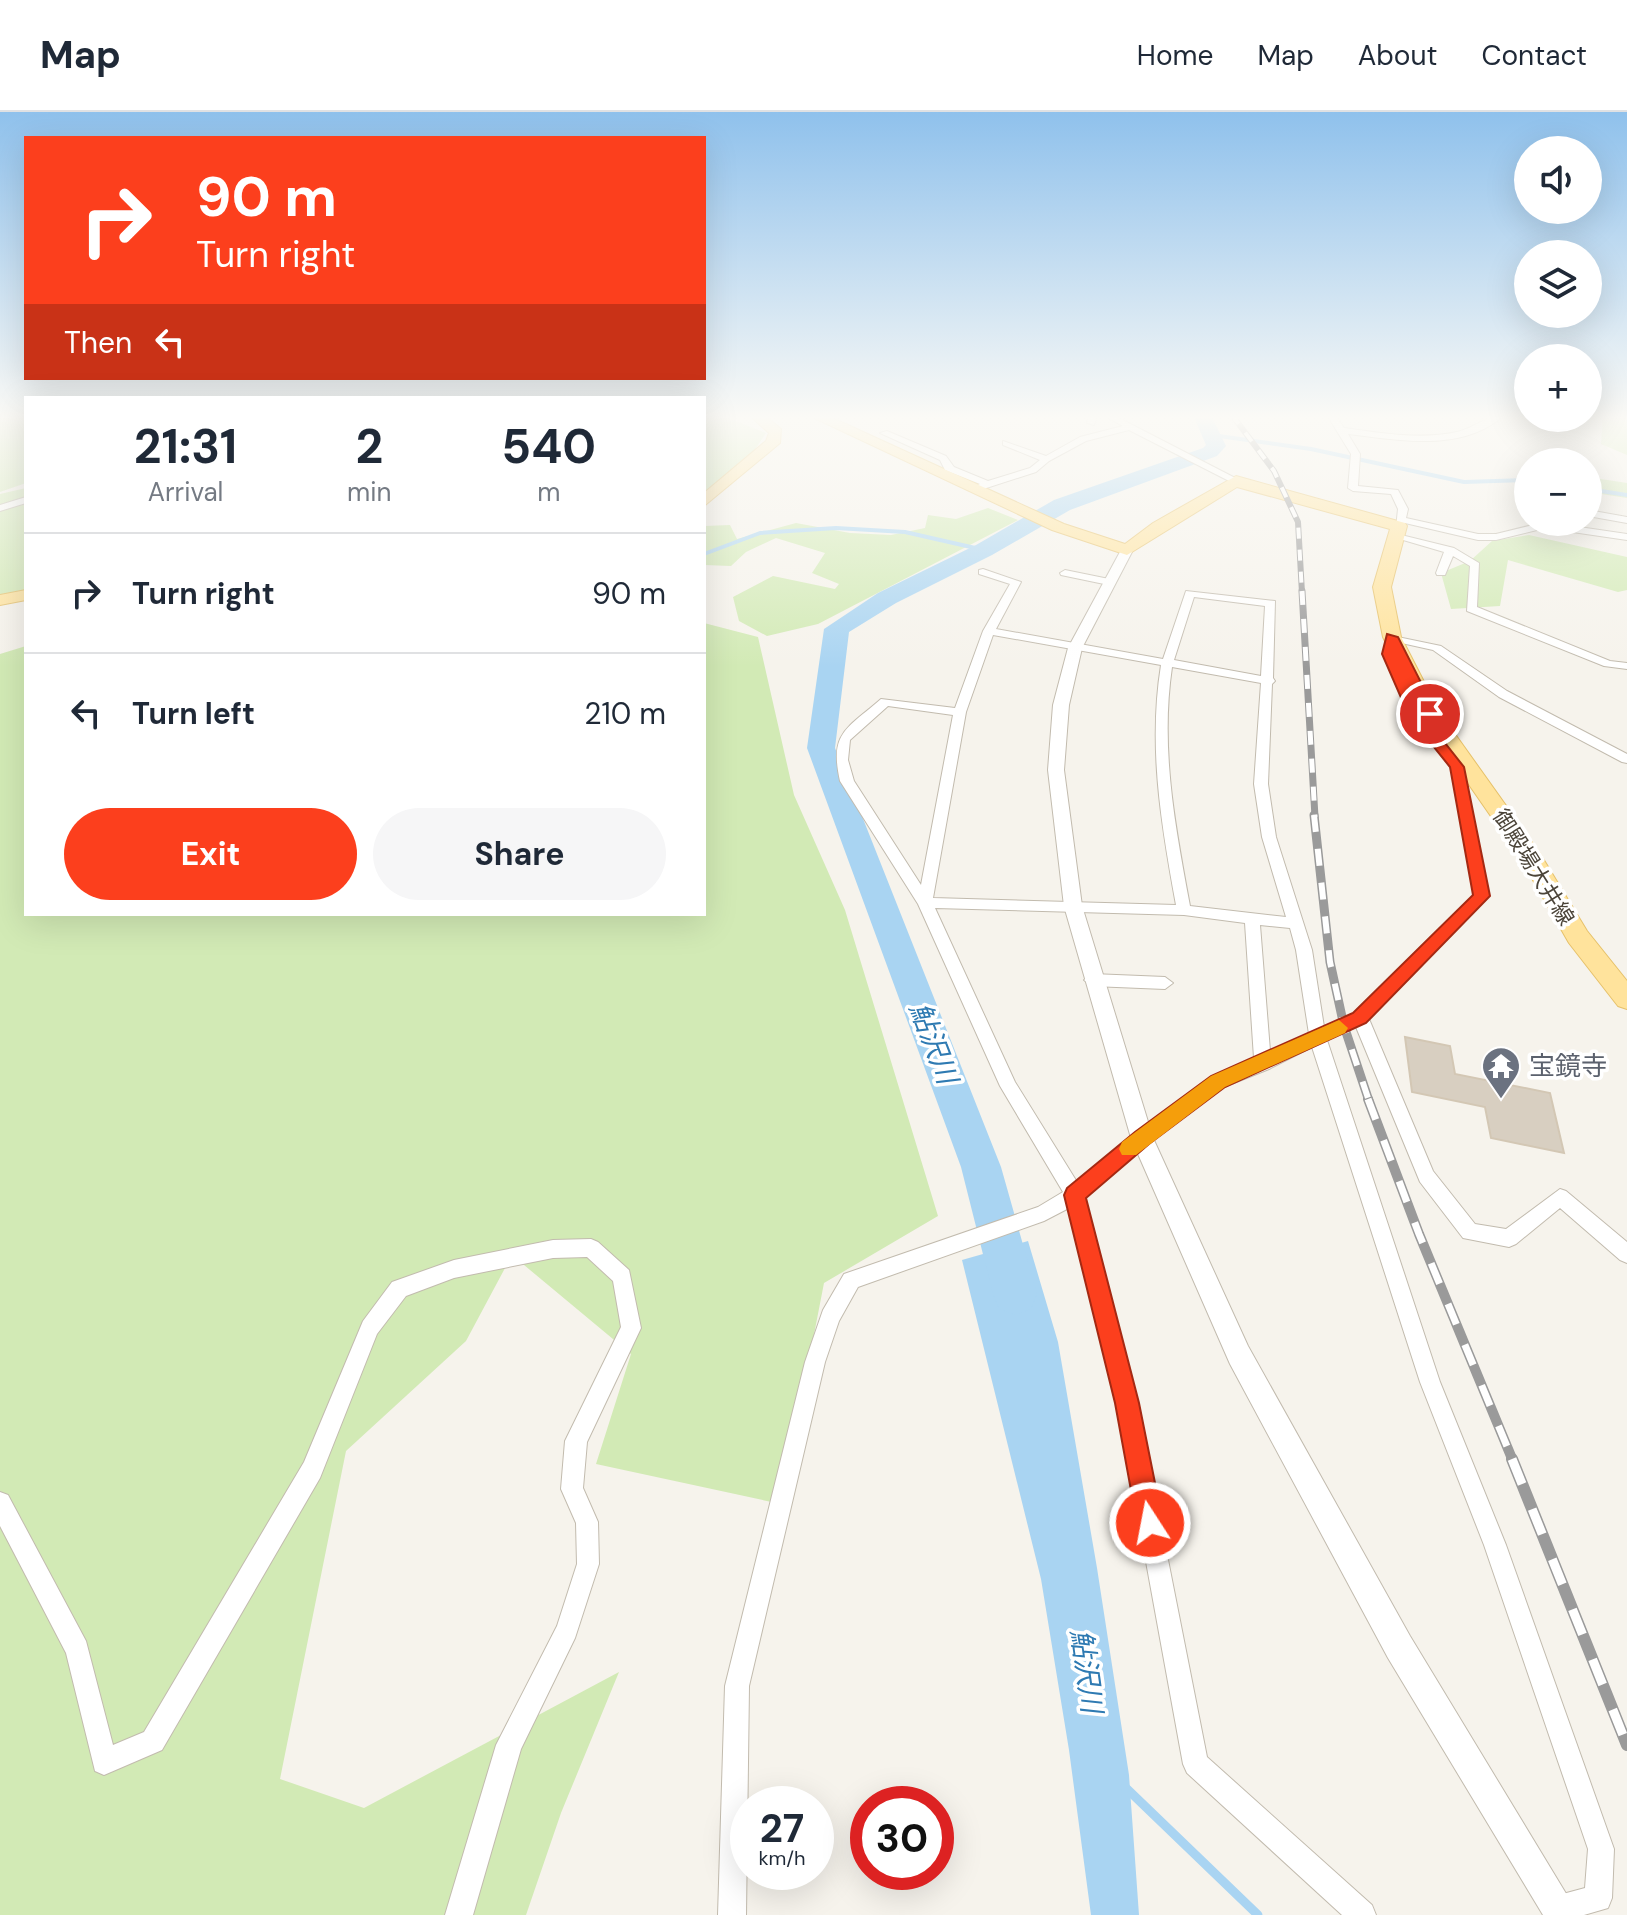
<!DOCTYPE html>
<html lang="en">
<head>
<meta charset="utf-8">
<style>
  :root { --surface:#fff; --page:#f6f6f7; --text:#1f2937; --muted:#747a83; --line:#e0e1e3; --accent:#fc3f1d }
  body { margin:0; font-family:"DM Sans","Noto Sans JP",sans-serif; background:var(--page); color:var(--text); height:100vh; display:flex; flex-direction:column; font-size:30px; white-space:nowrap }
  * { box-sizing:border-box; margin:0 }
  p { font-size:26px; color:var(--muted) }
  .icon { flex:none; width:44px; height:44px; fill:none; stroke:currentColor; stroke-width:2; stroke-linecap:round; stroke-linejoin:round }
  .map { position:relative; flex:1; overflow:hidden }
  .panel { position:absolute; left:24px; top:284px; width:682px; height:520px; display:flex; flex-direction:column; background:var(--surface); border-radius:0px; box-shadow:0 8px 32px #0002 }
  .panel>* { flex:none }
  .banner { position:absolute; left:24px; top:24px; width:682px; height:244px; border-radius:0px; box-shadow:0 8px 32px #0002; background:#fc3f1d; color:#fff; overflow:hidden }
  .controls { position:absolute; left:1514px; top:24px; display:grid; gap:16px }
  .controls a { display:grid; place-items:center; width:88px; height:88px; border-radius:50%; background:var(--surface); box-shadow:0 8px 32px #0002; font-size:40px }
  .speed { position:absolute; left:730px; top:1674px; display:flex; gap:16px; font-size:40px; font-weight:700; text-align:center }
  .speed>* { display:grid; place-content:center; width:104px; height:104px; border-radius:50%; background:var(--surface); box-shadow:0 8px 32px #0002; line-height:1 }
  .speed small { font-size:20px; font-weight:400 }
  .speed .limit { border:12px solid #d22; background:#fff; color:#111 }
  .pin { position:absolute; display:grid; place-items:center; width:68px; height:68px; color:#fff; margin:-34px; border:4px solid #fff; border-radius:50%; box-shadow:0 2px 8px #0007 }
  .me { position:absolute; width:88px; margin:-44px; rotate:349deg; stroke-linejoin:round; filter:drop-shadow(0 0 6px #0008) }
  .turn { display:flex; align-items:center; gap:28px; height:168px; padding:0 40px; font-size:36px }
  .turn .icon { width:104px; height:104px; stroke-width:2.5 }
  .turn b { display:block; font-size:56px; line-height:68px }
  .then { display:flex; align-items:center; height:76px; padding:0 40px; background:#0003; gap:16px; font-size:30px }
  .eta { display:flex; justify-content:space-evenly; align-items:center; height:136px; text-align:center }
  .eta b { font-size:48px; font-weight:700; line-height:56px }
  .action { display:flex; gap:16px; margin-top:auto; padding:16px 40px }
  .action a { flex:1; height:92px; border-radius:48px; background:var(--accent); color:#fff; font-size:32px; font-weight:700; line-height:92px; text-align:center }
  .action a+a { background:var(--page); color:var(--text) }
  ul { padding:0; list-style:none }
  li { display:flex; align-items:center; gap:24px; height:120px; padding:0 40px; border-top:2px solid var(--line) }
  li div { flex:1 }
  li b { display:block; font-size:30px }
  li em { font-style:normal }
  header { display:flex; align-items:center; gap:48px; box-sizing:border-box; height:112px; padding:0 40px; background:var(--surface); border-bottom:2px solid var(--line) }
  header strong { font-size:38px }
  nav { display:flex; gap:44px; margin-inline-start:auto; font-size:28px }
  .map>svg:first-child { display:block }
</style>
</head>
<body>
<header>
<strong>Map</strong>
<nav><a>Home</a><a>Map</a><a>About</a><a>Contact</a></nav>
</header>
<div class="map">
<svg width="1627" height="1803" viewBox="0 0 1627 1803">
  <rect width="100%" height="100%" fill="#f6f3ec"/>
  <path fill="#d2eab5" d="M0,303H26V371L0,380Z
    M704,303H721L766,321L750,345L704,383Z
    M1603,303H1627V343L1601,332Z
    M1588,365L1627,371V386L1588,380Z
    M26,376V481L0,483V382Z
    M988,396L1018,408L818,512L767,524L739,509L733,485L773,464L835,477L839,472L812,461L825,441L776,426L746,440L731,454L704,453V414L730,413L737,427L796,411L850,421L891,423L925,416L928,403L956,407Z
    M1529,423L1627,445V478L1618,480L1508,448L1500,494L1451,497L1441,461L1470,449L1492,429Z
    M704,511L758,525L794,683L845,798L938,1104L824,1171L781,1392L596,1352L631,1242L512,1143L466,1229L346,1339L280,1667L364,1696L619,1560L561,1701L526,1803H0V542L26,534V802H704Z"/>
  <path fill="#a9d4f2" d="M1028,1129L1058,1230L1097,1456L1129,1663L1139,1803H1091L1069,1638L1041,1467L962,1148Z"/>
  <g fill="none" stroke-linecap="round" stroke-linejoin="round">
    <path stroke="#a9d4f2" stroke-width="4" d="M1212,323L1311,337L1464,370L1528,368
      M1588,377L1627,383
      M704,442L760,421L836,416L905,420L984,438"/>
    <path stroke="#a9d4f2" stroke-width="9" d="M1125,1675L1258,1803"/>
    <path fill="#a9d4f2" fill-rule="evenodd" d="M1193,303H1211L1226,334L1217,344L1070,398L992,443L896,491L849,520L835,636L1001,1055L1037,1182L1031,1197L1015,1203L999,1197L993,1182L961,1055L807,636L824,517L878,481L976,433L1054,388L1203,336L1206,333Z"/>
  </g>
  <path fill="#d8cfc1" stroke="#d3c7b4" stroke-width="2" d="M1405,925L1450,934L1455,962L1550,981L1564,1041L1491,1026L1485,995L1412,980Z"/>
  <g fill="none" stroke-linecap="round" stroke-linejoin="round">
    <defs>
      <path id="minor" d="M1089,303H1097L1094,313L1087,311Z
        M1103,303H1113L1241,369L1233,371L1129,318L1086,329L1049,349L1036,360L974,380L969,377L980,372L945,358L940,348L880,321L887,319L946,344L954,355L988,369L1030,356L1040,348L1003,333V329L1046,344L1080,325L1123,314Z
        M1327,303H1335L1344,316C1381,321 1420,328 1457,320C1474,316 1488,303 1504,303C1463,341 1398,328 1348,322L1360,342L1358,374L1398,378L1408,397L1406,406L1478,422H1496L1545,410L1627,422V428L1545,416L1496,428H1478L1405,411L1402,416H1396L1398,397L1391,382L1353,379L1348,376L1351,342Z
        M26,385V391L0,399V393Z
        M1588,398L1627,405V411L1588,404Z
        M1393,421L1454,436L1479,451L1477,495L1610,549L1627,551V557L1604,554L1467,499L1470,454L1453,444L1445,463H1437L1436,461L1444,440L1393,425Z
        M983,457L1021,470L996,517L1163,547L1186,479L1275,489L1273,566L1275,569L1272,572L1268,672L1276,725L1312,838L1324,915L1354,902L1475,783L1451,656L1410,604L1383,542L1388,523L1441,534L1507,579L1627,642V651L1622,650L1499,585L1433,538L1397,530L1395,542L1422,603L1463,655L1489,784L1369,907L1433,1059L1475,1112L1506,1117L1560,1077L1566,1079L1627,1130V1151L1620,1148L1560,1096L1516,1132L1509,1135L1463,1126L1420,1070L1356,915L1327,928L1440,1270L1506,1433L1614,1737L1612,1786L1608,1796L1584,1803H1547L1544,1796L1548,1786L1585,1776L1588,1737L1484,1433L1420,1270L1312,935L1269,957L1224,975L1148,1031L1085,1086L1137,1291L1207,1645L1372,1793L1376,1803H1342L1187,1661L1183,1652L1117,1291L1069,1096L1044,1109L858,1175L839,1209L825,1250L749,1574L746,1803H718L725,1574L805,1250L823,1198L844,1162L1038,1095L1063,1080L1000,974L918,792L840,669C829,620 847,617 881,587L955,596L983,519L1010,472L979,462V458ZM1194,485L1265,494L1261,564L1174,548ZM993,523L1161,553C1148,634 1161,712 1176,793L933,786L966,600ZM1172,555L1261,571L1254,672L1262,725L1286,805L1190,794C1175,714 1160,636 1172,555ZM888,594L953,603L921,773L854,669L848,648L850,628ZM935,796L1184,803L1245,811L1254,946L1212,965L1136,1021L1077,1070L1015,970ZM1260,813L1290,816L1296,838L1309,922L1270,939Z
        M1065,458L1109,467L1114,470L1109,473L1061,463L1060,461Z
        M1092,862L1165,865L1173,871L1165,877L1092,874L1084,868Z
        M591,1127L598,1130L629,1158L641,1216L587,1330L583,1376L598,1410L599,1452L575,1526L521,1637L473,1803H445L496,1633L557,1514L577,1452L576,1411L561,1377L565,1329L621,1215L613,1169L587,1145L553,1146L454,1166L406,1184L377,1222L320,1366L162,1638L104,1663L95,1659L66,1541L0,1414V1380L8,1383L86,1529L113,1633L144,1620L304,1350L363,1209L392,1170L454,1148L553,1128Z"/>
      <path id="tertiary" d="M1127,434L1133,438L1082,536L1069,593L1064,658L1082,794L1153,1026L1248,1234L1410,1524L1579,1803H1543L1388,1546L1230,1252L1131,1026L1064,794L1048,658L1053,593L1068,536L1121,438Z"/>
      <path id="primary" d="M749,303H764L781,317L780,331L704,394V381L766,329L769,321Z
        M808,303H826L1064,412L1125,432L1153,411L1236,364L1405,411L1407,414L1391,475L1401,525L1440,601L1539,740L1587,819L1627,869V897L1618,894L1569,831L1522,749L1420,602L1383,525L1373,475L1390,417L1237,375L1127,443L1052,418Z
        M26,478V488L0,493V483Z"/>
    </defs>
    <use href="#minor" stroke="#c2bbae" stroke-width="2"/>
    <use href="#tertiary" stroke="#c2bbae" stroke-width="2"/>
    <use href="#primary" stroke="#e6c16a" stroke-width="2"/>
    <use href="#minor" fill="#fff" fill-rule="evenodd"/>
    <use href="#tertiary" fill="#fff" fill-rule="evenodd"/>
    <use href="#primary" fill="#ffe39c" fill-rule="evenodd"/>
    <defs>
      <path id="rail-far4" d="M1232,303L1274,359L1298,410L1302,481"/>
      <path id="rail-far3" d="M1302,479L1315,705"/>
      <path id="rail-far2" d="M1314,703L1330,850L1344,914L1369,989"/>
      <path id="rail-far1" d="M1368,987L1419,1122L1513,1349"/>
      <path id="rail" d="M1512,1347L1627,1633"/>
    </defs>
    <use href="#rail-far4" stroke="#9a9a9a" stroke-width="6"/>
    <use href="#rail-far3" stroke="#9a9a9a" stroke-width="7"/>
    <use href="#rail-far2" stroke="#9a9a9a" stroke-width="9"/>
    <use href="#rail-far1" stroke="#9a9a9a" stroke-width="10"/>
    <use href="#rail" stroke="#9a9a9a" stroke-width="12"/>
    <use href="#rail-far4" stroke="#fff" stroke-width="4" stroke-dasharray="11" stroke-linecap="butt"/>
    <use href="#rail-far3" stroke="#fff" stroke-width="5" stroke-dasharray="14" stroke-linecap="butt"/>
    <use href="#rail-far2" stroke="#fff" stroke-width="6" stroke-dasharray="17" stroke-linecap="butt"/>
    <use href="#rail-far1" stroke="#fff" stroke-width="7" stroke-dasharray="22" stroke-linecap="butt"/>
    <use href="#rail" stroke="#fff" stroke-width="9" stroke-dasharray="27" stroke-linecap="butt"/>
  </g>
  <linearGradient id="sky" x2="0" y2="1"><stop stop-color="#8fc1ec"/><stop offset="0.55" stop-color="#fbfaf6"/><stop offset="1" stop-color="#fbfaf6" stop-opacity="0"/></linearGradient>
  <rect width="1627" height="555" fill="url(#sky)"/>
  <path fill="#fc3f1d" stroke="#a42913" stroke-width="2" d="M1387,522L1398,525L1437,602L1425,605L1417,590L1423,603L1464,655L1490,784L1366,911L1225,975L1149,1032L1086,1086L1139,1291L1163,1411L1159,1420L1150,1424L1141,1420L1137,1411L1115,1291L1064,1083L1067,1076L1135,1020L1211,964L1353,901L1473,783L1450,655L1409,604L1382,542Z"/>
  <path fill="#f59e0b" d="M1339,908L1348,916L1345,921L1225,975L1136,1043H1122L1119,1037L1122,1030L1211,964Z"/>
  <defs>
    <symbol id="temple-pin" viewBox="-11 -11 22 30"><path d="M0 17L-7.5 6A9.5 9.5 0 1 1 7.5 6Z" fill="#6b7280" stroke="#fff"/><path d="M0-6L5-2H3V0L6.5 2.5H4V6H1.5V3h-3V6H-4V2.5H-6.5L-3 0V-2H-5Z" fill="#fff"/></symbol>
  </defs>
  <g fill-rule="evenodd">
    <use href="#temple-pin" x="1479" y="932" width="44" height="60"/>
  </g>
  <g text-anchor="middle" stroke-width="7" stroke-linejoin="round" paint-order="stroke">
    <g font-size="22" fill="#4b4439" stroke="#fff">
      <text transform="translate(1534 755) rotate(58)" y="8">御殿場大井線</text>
    </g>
    <g font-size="26" fill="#5b616d" stroke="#fff" text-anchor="start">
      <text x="1529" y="963">宝鏡寺</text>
    </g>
    <g font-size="28" font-style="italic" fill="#2e7ab2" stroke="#fff">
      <text transform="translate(934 931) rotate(69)" y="10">鮎沢川</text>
      <text transform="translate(1087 1559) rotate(82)" y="10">鮎沢川</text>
    </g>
  </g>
</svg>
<div class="controls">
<a><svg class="icon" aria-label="sound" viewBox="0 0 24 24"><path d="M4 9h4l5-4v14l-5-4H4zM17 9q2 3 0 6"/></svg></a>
<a><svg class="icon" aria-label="layers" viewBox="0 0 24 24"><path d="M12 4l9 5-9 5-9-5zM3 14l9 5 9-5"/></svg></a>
<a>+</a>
<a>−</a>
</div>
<div class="speed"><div>27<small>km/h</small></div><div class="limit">30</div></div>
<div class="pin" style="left:1430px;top:602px;background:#d93025"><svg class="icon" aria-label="arrive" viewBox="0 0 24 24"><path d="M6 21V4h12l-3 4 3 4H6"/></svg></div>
<svg class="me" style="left:1150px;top:1411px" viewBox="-20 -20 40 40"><circle r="17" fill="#fc3f1d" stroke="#fff" stroke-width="3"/><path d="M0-11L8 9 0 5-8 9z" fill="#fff"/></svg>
<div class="banner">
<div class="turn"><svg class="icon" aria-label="right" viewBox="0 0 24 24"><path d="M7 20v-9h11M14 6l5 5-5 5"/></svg><div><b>90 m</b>Turn right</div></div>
<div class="then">Then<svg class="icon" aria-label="left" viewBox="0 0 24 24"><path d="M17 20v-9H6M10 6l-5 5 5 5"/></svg></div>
</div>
<section class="panel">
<div class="eta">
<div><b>21:31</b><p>Arrival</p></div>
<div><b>2</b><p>min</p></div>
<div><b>540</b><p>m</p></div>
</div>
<ul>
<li><svg class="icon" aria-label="right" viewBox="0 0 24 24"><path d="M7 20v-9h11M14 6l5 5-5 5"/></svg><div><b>Turn right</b></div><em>90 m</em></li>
<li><svg class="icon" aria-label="left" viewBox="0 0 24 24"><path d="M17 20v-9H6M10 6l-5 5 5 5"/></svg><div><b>Turn left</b></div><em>210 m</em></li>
</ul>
<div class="action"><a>Exit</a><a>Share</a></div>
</section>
</div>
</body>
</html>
